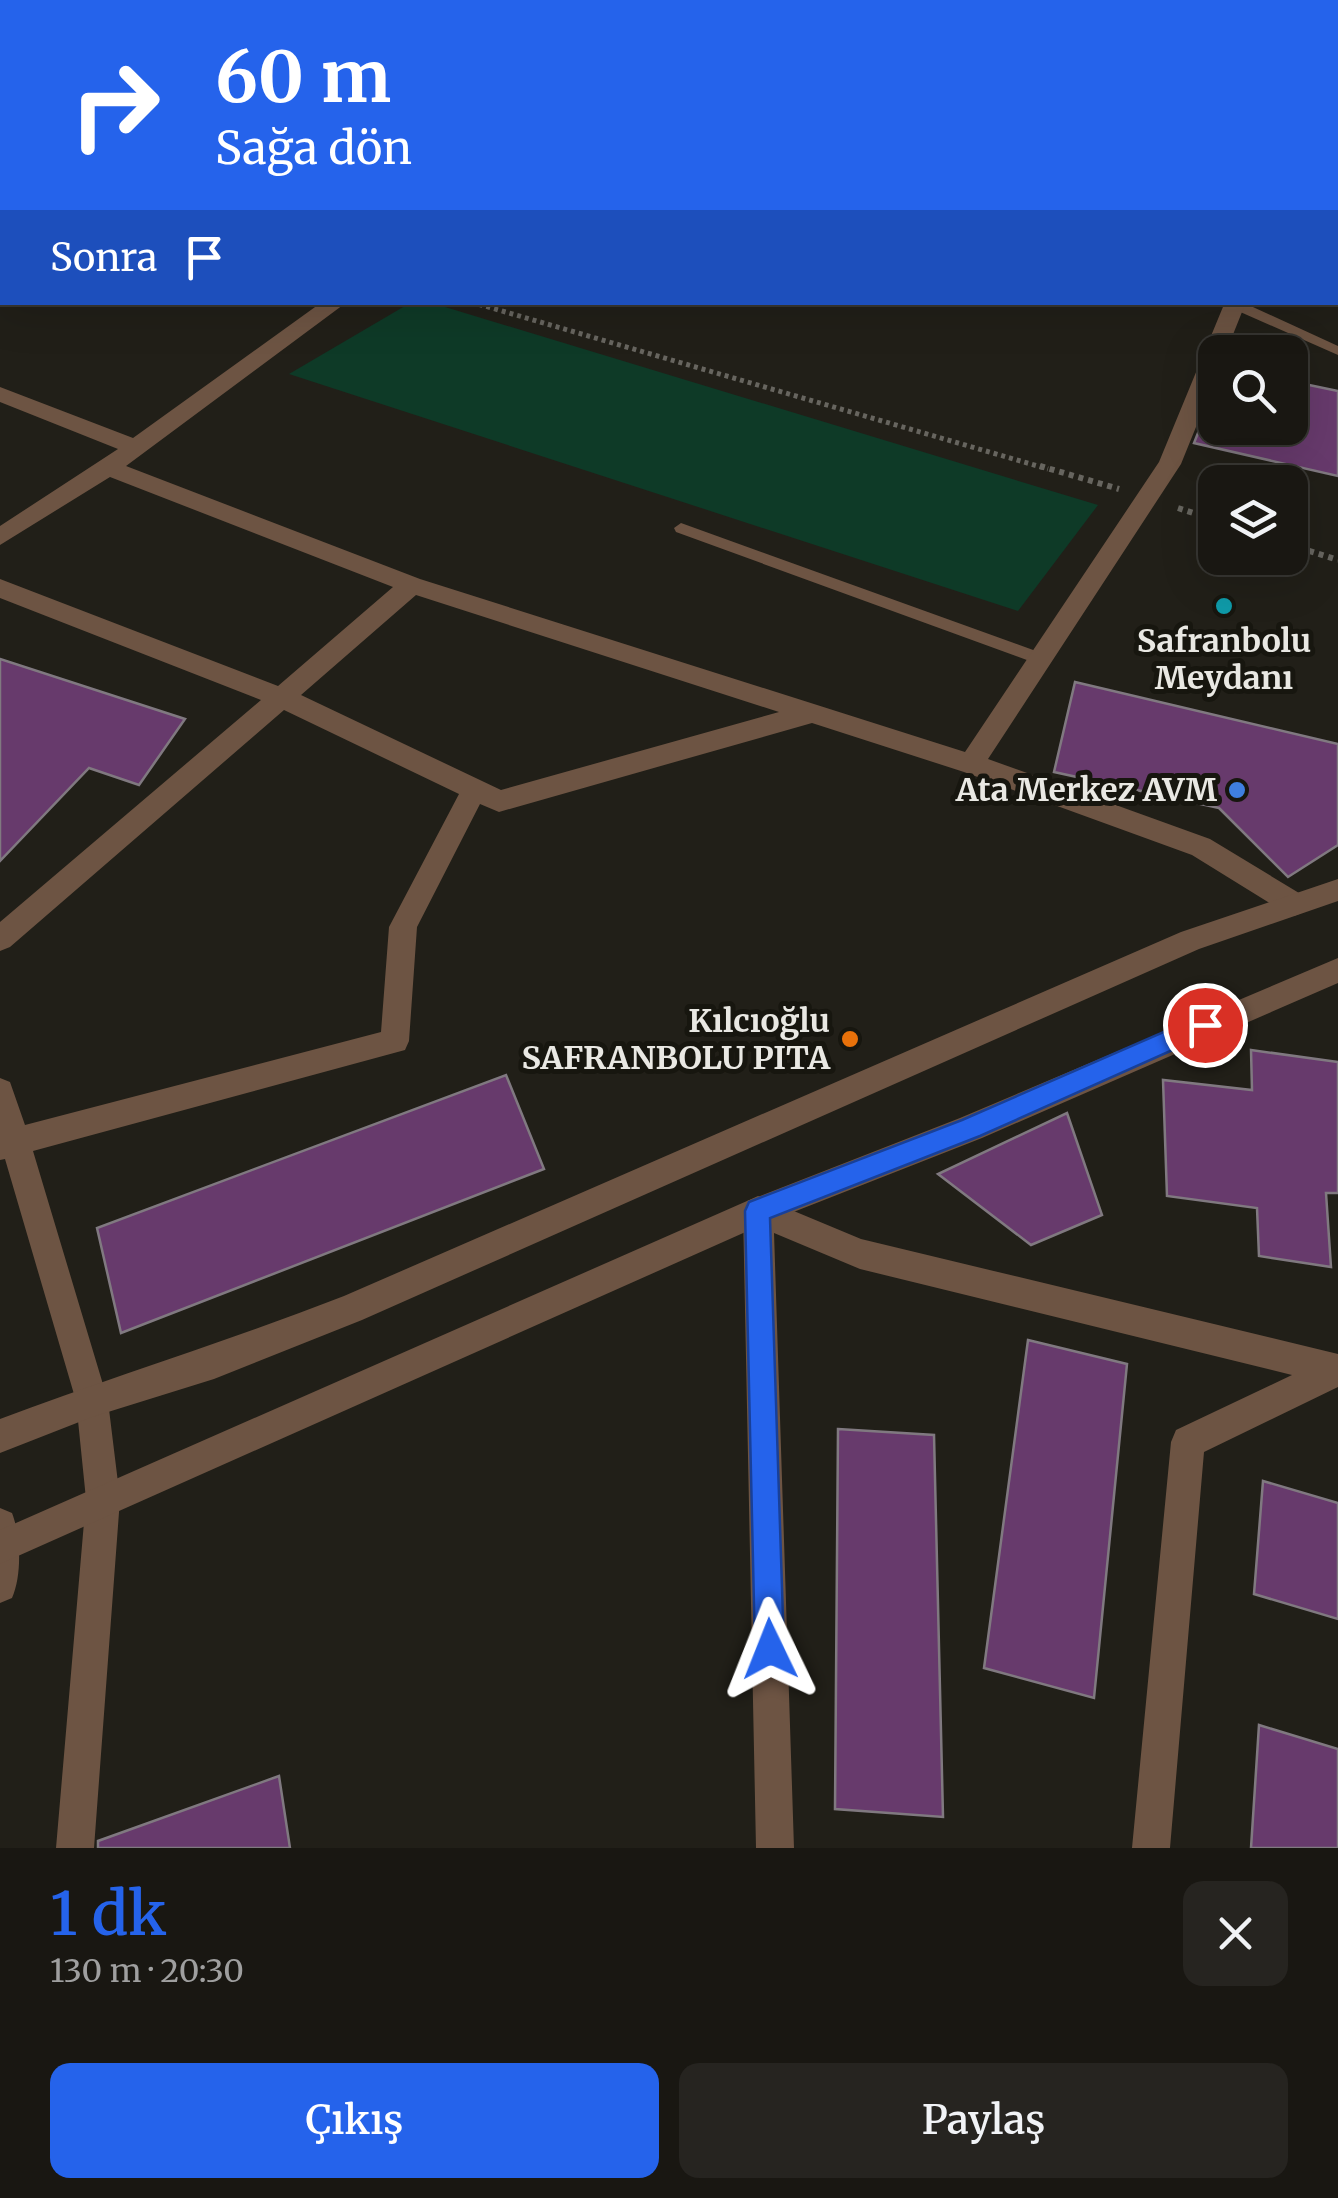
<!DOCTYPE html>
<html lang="tr">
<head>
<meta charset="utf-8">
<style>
  :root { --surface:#191712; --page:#262420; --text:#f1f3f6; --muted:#9f9f9f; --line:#373632; --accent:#2563eb }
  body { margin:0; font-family:Merriweather,serif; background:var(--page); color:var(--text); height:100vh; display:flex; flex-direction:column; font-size:38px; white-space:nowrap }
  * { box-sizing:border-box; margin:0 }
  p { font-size:32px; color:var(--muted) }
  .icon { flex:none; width:55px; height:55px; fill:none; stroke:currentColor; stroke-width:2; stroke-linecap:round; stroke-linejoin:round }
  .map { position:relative; height:1848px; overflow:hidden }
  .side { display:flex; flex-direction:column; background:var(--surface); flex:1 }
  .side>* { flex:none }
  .banner { position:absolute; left:0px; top:0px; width:1340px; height:305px; box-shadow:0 10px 40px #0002,0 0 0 2px var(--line); background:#2563eb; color:#fff; overflow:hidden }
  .controls { position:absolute; left:1198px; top:335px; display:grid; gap:20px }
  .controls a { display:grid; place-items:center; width:110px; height:110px; border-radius:20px; background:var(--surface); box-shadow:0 10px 40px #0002,0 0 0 2px var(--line); font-size:50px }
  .pin { position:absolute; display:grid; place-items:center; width:85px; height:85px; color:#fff; margin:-42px; border:5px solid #fff; border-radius:50%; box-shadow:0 2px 10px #0007 }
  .me { position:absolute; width:110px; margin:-55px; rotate:358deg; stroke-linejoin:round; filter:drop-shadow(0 0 8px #0008) }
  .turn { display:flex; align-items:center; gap:35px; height:210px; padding:0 50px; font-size:45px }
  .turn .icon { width:130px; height:130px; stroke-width:2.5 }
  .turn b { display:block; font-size:70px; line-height:85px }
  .then { display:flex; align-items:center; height:95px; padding:0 50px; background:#0003; gap:20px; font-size:38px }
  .round { display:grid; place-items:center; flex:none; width:105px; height:105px; border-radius:20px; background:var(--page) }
  .summary { display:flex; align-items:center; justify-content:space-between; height:170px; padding:0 50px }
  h1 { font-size:60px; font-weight:600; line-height:75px; color:var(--accent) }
  .action { display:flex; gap:20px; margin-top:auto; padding:20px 50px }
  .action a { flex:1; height:115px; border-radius:20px; background:var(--accent); color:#fff; font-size:40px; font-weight:600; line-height:115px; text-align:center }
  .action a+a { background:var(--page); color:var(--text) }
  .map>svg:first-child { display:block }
</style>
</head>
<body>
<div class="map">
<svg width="1338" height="1848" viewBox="0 0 1338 1848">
  <rect width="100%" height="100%" fill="#211f18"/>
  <path fill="#0e3a27" d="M410,303H432L1098,505L1018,611L289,374Z"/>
  <path fill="#673a6c" stroke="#807980" stroke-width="2.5" d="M1290,381L1338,391V476L1194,443L1200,428H1290Z
    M0,659L185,719L139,785L89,768L0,861Z
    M1075,682L1338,744V845L1288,877L1219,808L1054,772Z
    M1251,1050L1338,1062V1193H1326L1331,1267L1259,1256L1257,1208L1167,1196L1163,1080L1252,1090Z
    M506,1075L544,1169L121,1333L97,1228Z
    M1067,1113L1102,1215L1031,1245L938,1174Z
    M1028,1340L1127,1364L1094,1698L984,1668Z
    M838,1429L934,1435L943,1817L835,1809Z
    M1263,1481L1338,1503V1619L1254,1594Z
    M1259,1725L1338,1749V1848H1251Z
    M279,1776L290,1848H98V1841Z"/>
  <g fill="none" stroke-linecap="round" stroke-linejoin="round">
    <path stroke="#67655f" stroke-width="5" stroke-dasharray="4 4" stroke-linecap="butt" d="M471,302L1048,469"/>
    <path stroke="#67655f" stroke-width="6" stroke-dasharray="5 5" stroke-linecap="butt" d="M1040,466L1119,489
      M1178,508L1215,520
      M1290,545L1338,560"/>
    <path fill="#6d5443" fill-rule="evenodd" d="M1228,302H1242L1338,346V355L1229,307Z
      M681,523L1047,655L1049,659L1041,665L1035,663L676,532L674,528Z"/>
    <path fill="#6d5443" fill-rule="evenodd" d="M498,0L499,2L462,1L463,0Z
      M1021,0H1053L1055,2H1023Z
      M322,302H347L126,466L420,579L965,752L1159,462L1225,302H1246L1226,352H1215V380L1181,464L988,759L1210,839L1304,896L1308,904L1304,912L1294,916L1284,912L1192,855L964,772L812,723L499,812L480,804L417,927L409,1041L405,1050L33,1151L108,1401L120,1499L94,1848H56L86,1499L76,1401L5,1159L0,1160V1078L10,1082L25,1125L381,1032L389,927L459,794L284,710L10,947L0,951V922L261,700L0,598V579L278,686L393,587L110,477L0,545V526L118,449L0,402V387L133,438ZM416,595L779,712L501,790L301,695Z
      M758,1196L861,1239L1338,1354V1387L1204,1452L1170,1848H1132L1171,1442L1176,1430L1292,1375L860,1269L774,1233L794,1848H756L743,1211L747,1201Z
      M0,1508L12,1513C21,1536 22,1576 12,1598L0,1603Z"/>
    <path fill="#6d5443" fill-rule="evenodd" d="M0,62H2V72H0Z
      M1338,879V901L1199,949L362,1320L214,1379L92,1417L0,1453V1419C114,1376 231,1340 344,1296L1181,932Z
      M1338,958V983L982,1138L768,1222L0,1564V1530L747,1201L960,1118Z"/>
  </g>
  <path fill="#2563eb" stroke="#184099" stroke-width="2.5" d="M1205,1014L1213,1018L1217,1025L1213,1032L980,1136L770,1218L784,1649L780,1659L770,1664L759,1659L755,1649L745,1211L749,1202L962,1120Z"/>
  <circle fill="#0f9aa8" stroke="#17160f" stroke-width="4" cx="1224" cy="606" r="10"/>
  <circle fill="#3f7fe0" stroke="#17160f" stroke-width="4" cx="1237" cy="790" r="10"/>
  <circle fill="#e8710a" stroke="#17160f" stroke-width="4" cx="850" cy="1039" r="10"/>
  <g text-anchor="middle" stroke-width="10" stroke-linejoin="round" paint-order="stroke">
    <g font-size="32" font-weight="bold" fill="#e9e8e3" stroke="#17160f" text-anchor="end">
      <text x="1224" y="652" text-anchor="middle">Safranbolu<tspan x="1224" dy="37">Meydanı</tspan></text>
      <text x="1217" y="801">Ata Merkez AVM</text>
      <text x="830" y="1032">Kılcıoğlu<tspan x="830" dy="37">SAFRANBOLU PITA</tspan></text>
    </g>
  </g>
</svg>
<div class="controls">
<a><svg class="icon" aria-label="search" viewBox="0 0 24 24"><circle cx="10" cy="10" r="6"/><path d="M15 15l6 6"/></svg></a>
<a><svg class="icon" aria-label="layers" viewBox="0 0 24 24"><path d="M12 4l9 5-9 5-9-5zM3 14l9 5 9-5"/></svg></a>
</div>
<div class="pin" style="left:1205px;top:1025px;background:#d93025"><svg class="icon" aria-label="arrive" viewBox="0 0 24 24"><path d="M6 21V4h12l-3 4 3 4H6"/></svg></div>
<svg class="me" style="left:770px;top:1649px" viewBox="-20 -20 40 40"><path d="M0-17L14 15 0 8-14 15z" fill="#2563eb" stroke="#fff" stroke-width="4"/></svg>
<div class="banner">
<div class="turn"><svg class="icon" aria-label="right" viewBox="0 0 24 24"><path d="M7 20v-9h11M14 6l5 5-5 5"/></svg><div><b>60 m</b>Sağa dön</div></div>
<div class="then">Sonra<svg class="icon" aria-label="arrive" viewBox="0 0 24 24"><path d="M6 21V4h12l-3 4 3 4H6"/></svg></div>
</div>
</div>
<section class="side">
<div class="summary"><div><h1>1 dk</h1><p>130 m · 20:30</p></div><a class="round"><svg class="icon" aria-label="close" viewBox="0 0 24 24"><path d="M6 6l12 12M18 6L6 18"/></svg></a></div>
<div class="action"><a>Çıkış</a><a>Paylaş</a></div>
</section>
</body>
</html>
